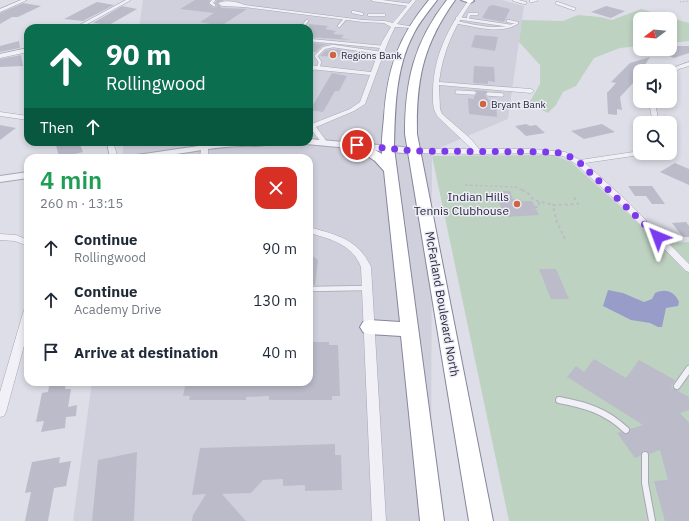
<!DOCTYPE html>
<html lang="en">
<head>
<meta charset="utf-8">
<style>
  :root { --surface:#fff; --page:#f6f6f7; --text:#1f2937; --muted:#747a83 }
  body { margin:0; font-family:"IBM Plex Sans",sans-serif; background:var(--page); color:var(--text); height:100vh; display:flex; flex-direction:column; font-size:15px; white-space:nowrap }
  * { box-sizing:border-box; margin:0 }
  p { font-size:13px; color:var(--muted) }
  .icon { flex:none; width:22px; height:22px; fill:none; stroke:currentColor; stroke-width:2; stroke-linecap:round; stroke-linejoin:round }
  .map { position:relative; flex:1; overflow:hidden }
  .sheet { position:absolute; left:24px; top:154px; width:289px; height:232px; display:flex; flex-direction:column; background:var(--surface); border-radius:12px; box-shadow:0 2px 6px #0003 }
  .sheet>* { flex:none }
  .banner { position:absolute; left:24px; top:24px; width:289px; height:122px; border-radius:12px; box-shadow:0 2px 6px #0003; background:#0b6e4f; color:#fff; overflow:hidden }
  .needle { width:26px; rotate:254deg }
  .controls { position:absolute; left:633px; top:12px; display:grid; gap:8px }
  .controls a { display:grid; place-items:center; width:44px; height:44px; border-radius:8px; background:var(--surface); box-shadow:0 2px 6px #0003; font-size:20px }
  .pin { position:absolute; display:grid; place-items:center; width:34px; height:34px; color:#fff; margin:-17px; border:2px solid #fff; border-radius:50%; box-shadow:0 1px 4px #0007 }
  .me { position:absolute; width:44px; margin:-22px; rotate:316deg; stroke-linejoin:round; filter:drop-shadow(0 0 3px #0008) }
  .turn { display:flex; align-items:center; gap:14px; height:84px; padding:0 16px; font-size:18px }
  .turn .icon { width:52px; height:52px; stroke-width:2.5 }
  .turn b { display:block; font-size:28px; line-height:34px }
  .then { display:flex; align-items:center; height:38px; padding:0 16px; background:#0003; gap:8px; font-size:15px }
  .round { display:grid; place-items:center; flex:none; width:42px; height:42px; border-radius:12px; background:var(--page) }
  .overview { display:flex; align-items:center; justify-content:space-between; height:68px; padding:0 16px }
  h1 { font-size:24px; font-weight:600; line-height:30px; color:#1e9e55 }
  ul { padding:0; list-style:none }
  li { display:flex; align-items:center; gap:12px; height:52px; padding:0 16px }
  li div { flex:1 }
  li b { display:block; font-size:15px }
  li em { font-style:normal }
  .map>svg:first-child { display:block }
</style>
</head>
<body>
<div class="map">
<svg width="689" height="521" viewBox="0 0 689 521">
  <rect width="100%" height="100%" fill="#dedee8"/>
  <path fill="#d0d0dd" d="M143,0H502L524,6L508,119L432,151L431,521H73L92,382H309V158H122L124,142H309V28H139Z"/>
  <path fill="#bed2c1" d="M641,9L689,23V41L670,43V19H640V46L620,48L594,58L576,86L563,92L556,105L548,113L529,103L540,84V65L519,42L522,20L563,21L578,15L600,17L612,20Z
    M553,155L571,162L632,217L658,244L689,242V521H509L432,156Z"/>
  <path fill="#989cc9" d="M608,290L623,293L644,302L652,299L655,293C666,288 675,292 679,302L678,306L666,308L662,327H658L650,323L631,320L603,306Z"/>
  <path fill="#bbbbca" d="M195,0H210L209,4L214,8L217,6L215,3L217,0H224L217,3L222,8L247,9L221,26L200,22L214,13L180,9Z
    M97,2L114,5L83,21L64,19Z
    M23,3L41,6L18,17H12L0,24V13Z
    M493,5L510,9L504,22L482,18L489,6Z
    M122,6L137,9L109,25L93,23Z
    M606,6L625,11L611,18L591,12Z
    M309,24L328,26L325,29L336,31L333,34L344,35L341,38L351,40L309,37Z
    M475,35L498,37L495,51L471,47Z
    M19,41L20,48L0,52V46Z
    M309,43L327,44L322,46L316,52H309Z
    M677,46H689V53L674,58L657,51Z
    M333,49L343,50L338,57L320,56L325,51Z
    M21,55L23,66L0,67V59Z
    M650,57L633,83L620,97L622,110L617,109V115L608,114L607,93L616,83L611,82L630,63Z
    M474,66L494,67L495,82L488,81V84L473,83Z
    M332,73L347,76L339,91H335L323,112L310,110Z
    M474,90L488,91L485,95L489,100L496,102L497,117L469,114L468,98L474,99V96L476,95L477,92Z
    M526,124L530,126L536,125L545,133L526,136L515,126Z
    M602,124L615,132L584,139L571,131Z
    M0,125L16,128L0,140Z
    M55,142H79L83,152L67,156V154L59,156Z
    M675,163L689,169V185L660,172Z
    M628,186H652L665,204H652L646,196H635Z
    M499,191H510L513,199H520L521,201H532L539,215L505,217L495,192H499Z
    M686,222L689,226V237H683L672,223Z
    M309,253L318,260L315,285H309Z
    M539,269H556L569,299H551Z
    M309,342H329V345H338L340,396H332V400H269V396L246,397V400H189L190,396H183L186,382H309Z
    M594,359L626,378L639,360L675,380L671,387L689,397V410L680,413L689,423V521H665L654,481L668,480L660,450L649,454L647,451H643L640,456L635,458L617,433L621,432L627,434L630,429L643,425L567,377L576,366L584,372Z
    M50,382H66L65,389H71L68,407L77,405L76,416L66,417L65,428L41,432L44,421L36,422L42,393L48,392Z
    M335,444V455H341L342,490L305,491V485L283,486V479L263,480L251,493L222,494L246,521H192L193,515L206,494L192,495L200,448Z
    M137,452L134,521H92L98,460Z
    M60,457L59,463L71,461L66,486L54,488L48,521H25L31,492L25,493L32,462Z"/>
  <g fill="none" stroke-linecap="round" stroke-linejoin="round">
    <defs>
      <path id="service-far3" d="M214,0L211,3L214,5
        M373,0L410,5
        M514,0L525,3
        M531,1L536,0
        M557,3L574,9
        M353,12L362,14
        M369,15H384
        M457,18L511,26
        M468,18L469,14H477
        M455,22C473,25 500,34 517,23L508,21
        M339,26L345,19
        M301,28L307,21
        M309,40L383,47
        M318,68L320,62L316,56L324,48L333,46L381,53
        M309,75L314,67"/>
      <path id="service-far2" d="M457,92L474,93
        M488,94L502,95"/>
      <path id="service-far1" d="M309,289L367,288"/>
      <path id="service" d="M677,386L689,369
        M559,400C586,405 606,411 626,430
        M645,455V483L652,521"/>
      <path id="minor" d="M21,0H27L0,12V9Z
        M126,0H131L80,28H74Z
        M412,0H416L397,24L414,27L412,28L395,27L388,42L365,104L354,111L316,127L327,142L324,144L322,143L311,129H309V125L350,109L360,102L370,75L309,69V65L371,72L382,42L391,27L384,23L363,22L244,7L222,6L218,3C226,0 236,1 245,5L363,20L385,21L393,23Z
        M469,0H473C455,25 443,50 439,82L531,89L534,91L531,93L439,85L440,109L442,114L471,139L479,149H533L565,152L580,160L640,151V153H644L640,155L585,163L628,202L689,264V272L686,271L622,206L576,164L563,156L533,153L478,154L411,153V149H472L438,117C432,109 433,100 433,90C434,56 448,27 469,0Z
        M28,48V52L0,58V54Z
        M689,62V66L679,69L670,76V71L675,67Z
        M652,101H658L656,108L659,123H653L650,108Z
        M0,112L28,116V120L0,116Z
        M107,142H113L118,158H110Z
        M202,142H208V158H200Z
        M309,227C337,235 358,239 371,267L386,521H372L361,267C352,244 331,239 309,233Z
        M0,234L16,235L28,240V246L15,241L0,240Z
        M28,309V331L6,412L4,416L0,417V392L23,313L24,310Z"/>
      <path id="tertiary" d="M309,139L414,148L419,151L414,154L306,144L304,142H309Z
        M226,142H271C265,148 249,145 241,146C204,147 169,158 132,158L137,155Z
        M28,172V178L0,182V176Z"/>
      <path id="trunk" d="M429,0H437C429,11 420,21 414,33C395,68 395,110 394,148L444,521H420L401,336L369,334L363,332L360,327L363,322L369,320L400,322L384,171L375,161L351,145L353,142H361L382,154C381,142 383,129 384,117C387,70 398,37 429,0Z
        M447,0H455C423,45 416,79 417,134L493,521H469L405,134C405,81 414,42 447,0Z
        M461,0H473L474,1L470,3Z"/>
    </defs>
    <use href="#service-far3" stroke="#a7a7b5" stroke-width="3.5"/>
    <use href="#service-far2" stroke="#a7a7b5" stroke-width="4.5"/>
    <use href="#service-far1" stroke="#a7a7b5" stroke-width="6"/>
    <use href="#service" stroke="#a7a7b5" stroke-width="8"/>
    <use href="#minor" stroke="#a7a7b5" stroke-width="1"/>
    <use href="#tertiary" stroke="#a7a7b5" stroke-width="2"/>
    <use href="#trunk" stroke="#85859e" stroke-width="2"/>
    <path stroke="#bdbcc6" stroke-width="1" stroke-dasharray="1.5 1.5" stroke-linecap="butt" d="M680,2L689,1"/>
    <path stroke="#bdbcc6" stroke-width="1.5" stroke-dasharray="2.5 2.5" stroke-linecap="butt" d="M465,185L516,187L524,191"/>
    <path stroke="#bdbcc6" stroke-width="2" stroke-dasharray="3 3" stroke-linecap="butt" d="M522,190L527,192L534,200L553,205
      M535,207H539V202
      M565,239L556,220L553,205L578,204L574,197"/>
    <use href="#service-far3" stroke="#f1f0f6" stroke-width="2.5"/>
    <use href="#service-far2" stroke="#f1f0f6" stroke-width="3.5"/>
    <use href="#service-far1" stroke="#f1f0f6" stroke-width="4.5"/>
    <use href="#service" stroke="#f1f0f6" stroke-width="6"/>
    <use href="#minor" fill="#f1f0f6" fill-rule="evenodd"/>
    <use href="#tertiary" fill="#f1f0f6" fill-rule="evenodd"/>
    <use href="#trunk" fill="#fff" fill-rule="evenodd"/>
  </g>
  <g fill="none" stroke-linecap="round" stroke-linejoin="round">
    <path stroke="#7c3aed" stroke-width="7" stroke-dasharray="0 12.6" d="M357,145L414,151L553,152L565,154L579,162L658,237"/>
  </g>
  <g fill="#d0643f" stroke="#ededf5" stroke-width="1.5">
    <circle cx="333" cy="55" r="4"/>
    <circle cx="483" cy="104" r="4"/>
    <circle cx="517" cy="204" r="4"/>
  </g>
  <g text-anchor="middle" stroke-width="3" stroke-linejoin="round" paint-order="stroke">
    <g font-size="10" fill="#28273e" stroke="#ededf5" text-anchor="start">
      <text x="341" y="59">Regions Bank</text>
      <text x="491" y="108">Bryant Bank</text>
    </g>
    <g font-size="12" fill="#28273e" stroke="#ededf5" text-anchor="end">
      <text x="509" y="201">Indian Hills<tspan x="509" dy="14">Tennis Clubhouse</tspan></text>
    </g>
    <g font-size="12" fill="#28273e" stroke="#ededf5">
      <text transform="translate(442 304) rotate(80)" y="4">McFarland Boulevard North</text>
    </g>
  </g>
</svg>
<div class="controls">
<a><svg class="needle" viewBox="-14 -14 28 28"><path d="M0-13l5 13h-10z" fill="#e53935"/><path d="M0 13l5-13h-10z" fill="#747a83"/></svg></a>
<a><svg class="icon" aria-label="sound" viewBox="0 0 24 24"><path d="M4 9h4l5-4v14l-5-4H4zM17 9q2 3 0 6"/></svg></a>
<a><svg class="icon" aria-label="search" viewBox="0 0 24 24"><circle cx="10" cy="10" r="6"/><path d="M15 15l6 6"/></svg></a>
</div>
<div class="pin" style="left:357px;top:145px;background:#d93025"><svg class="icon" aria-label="arrive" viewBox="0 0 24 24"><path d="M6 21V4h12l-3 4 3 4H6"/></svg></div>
<svg class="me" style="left:658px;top:237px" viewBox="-20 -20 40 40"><path d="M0-17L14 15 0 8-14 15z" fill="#7c3aed" stroke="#fff" stroke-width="4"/></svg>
<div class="banner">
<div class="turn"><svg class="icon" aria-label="ahead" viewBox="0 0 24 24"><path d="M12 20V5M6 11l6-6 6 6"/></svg><div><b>90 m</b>Rollingwood</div></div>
<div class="then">Then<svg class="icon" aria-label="ahead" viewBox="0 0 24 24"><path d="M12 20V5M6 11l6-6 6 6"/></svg></div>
</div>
<section class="sheet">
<div class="overview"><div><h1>4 min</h1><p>260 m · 13:15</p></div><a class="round" style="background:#d93025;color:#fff"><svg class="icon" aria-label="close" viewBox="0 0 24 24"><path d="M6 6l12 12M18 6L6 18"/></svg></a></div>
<ul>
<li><svg class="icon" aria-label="ahead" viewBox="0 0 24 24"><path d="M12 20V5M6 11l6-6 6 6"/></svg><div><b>Continue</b><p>Rollingwood</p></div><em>90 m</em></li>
<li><svg class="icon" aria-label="ahead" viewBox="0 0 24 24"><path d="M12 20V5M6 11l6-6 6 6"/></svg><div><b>Continue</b><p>Academy Drive</p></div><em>130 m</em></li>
<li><svg class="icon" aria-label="arrive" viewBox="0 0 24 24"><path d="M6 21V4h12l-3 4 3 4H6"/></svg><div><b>Arrive at destination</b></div><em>40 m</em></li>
</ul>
</section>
</div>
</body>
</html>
